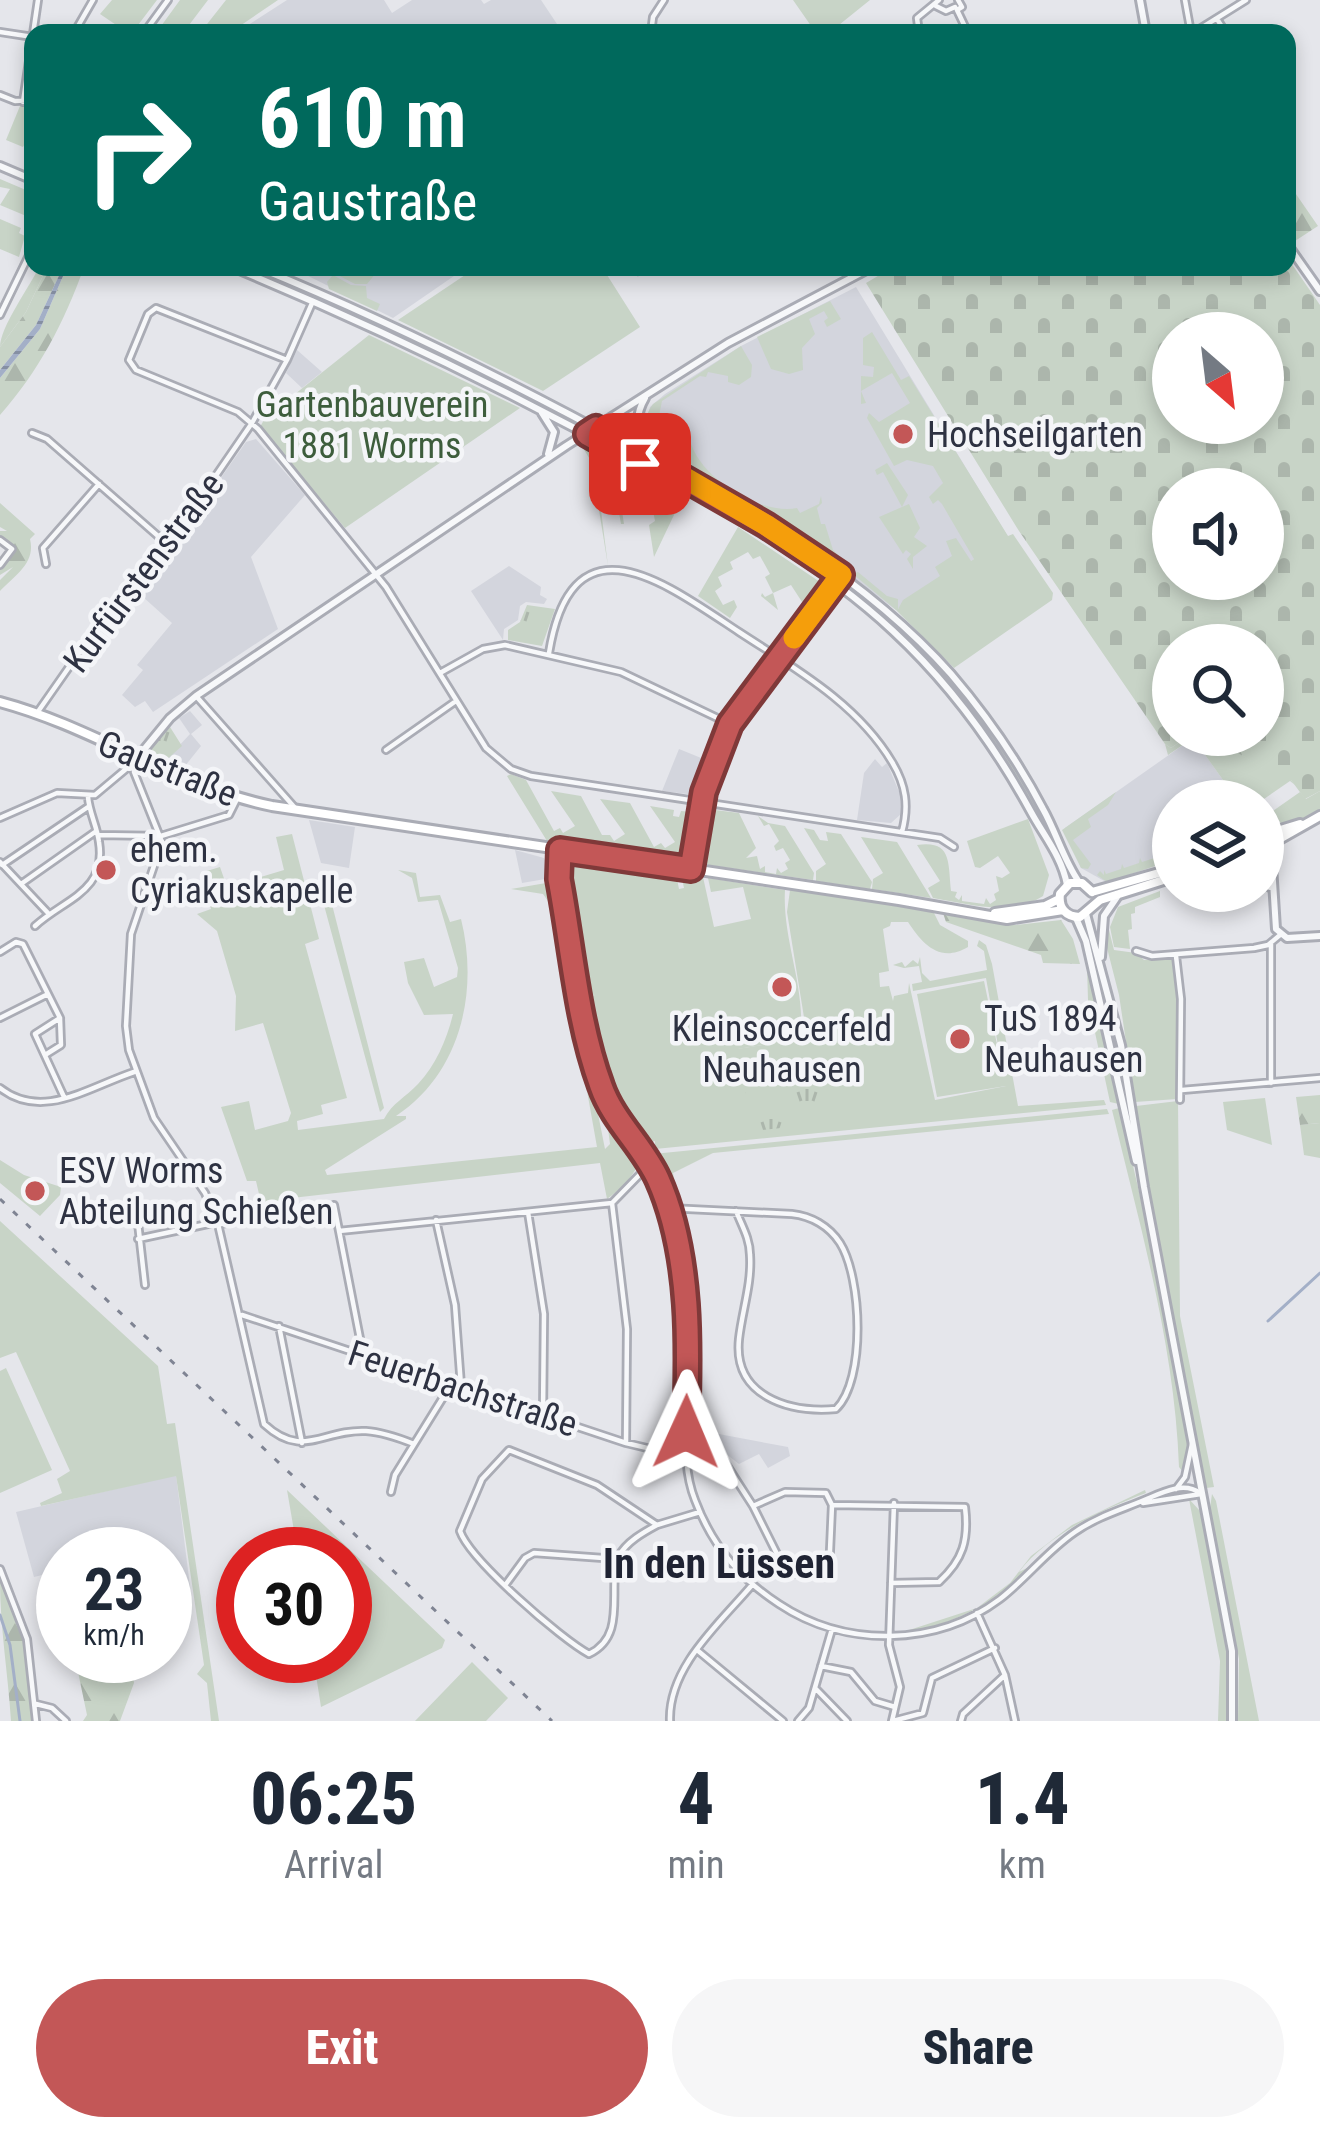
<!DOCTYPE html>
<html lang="en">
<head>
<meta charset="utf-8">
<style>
  :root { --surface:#fff; --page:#f6f6f7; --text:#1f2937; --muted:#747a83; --accent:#c35757 }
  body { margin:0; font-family:"Roboto Condensed",sans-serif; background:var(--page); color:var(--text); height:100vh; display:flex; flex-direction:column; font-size:45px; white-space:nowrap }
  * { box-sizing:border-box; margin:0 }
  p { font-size:39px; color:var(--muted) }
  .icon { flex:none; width:66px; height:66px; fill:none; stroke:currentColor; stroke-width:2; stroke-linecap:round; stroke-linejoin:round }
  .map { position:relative; height:1721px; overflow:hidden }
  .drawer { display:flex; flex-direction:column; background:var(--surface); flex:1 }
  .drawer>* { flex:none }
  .banner { position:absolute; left:24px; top:24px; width:1272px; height:252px; border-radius:24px; box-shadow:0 6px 18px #0003; background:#00695c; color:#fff; overflow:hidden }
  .needle { width:78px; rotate:152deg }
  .controls { position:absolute; left:1152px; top:312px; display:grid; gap:24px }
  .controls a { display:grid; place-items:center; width:132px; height:132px; border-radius:50%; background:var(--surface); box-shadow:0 6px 18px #0003; font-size:60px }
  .speed { position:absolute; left:36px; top:1527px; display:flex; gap:24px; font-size:60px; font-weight:700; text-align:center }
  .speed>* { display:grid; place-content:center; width:156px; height:156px; border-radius:50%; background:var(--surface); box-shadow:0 6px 18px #0003; line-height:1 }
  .speed small { font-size:30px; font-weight:400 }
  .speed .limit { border:18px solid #d22; background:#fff; color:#111 }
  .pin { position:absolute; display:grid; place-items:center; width:102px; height:102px; color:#fff; margin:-51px; border-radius:24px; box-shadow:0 6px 18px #0006 }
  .me { position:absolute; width:132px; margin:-66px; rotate:1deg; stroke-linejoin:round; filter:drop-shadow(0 0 9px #0008) }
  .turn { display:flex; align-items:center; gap:42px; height:252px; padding:0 36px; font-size:54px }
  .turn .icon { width:156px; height:156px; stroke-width:2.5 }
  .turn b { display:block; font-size:84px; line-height:102px }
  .eta { display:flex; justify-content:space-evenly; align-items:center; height:204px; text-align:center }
  .eta b { font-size:72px; font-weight:800; line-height:84px }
  .button { display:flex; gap:24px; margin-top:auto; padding:24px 36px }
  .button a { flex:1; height:138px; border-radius:72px; background:var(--accent); color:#fff; font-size:48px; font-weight:800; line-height:138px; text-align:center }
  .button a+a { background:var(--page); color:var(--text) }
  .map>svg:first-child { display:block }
</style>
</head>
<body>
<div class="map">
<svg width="1320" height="1721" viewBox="0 0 1320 1721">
  <defs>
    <pattern id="forest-firs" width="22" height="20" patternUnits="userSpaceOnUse" patternTransform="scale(3)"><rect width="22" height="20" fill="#c8d4c7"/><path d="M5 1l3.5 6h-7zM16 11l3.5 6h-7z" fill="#acb6ac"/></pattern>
    <pattern id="cemetery-stones" width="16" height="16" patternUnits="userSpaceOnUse" patternTransform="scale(3)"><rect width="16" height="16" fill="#c8d4c7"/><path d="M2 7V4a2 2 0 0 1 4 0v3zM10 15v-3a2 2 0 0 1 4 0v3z" fill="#acb6ac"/></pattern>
    <pattern id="park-tufts" width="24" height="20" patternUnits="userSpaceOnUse" patternTransform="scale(3)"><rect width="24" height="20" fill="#c8d4c7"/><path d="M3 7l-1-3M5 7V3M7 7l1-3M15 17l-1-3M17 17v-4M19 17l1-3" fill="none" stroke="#acb6ac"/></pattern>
    <pattern id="water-rules" width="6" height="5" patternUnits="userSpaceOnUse" patternTransform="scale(3)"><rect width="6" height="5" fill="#a3afc7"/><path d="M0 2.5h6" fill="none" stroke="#858fa3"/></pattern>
  </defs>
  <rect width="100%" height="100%" fill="#e5e6eb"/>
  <path fill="#d3d5dd" d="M287,0H384L392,13L412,0H481L484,4L491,0H541L563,33H236Z
    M290,267H467L393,318Z
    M856,287L1008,537L896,610L788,530L665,457L652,443L645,425L650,407L665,394L741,346Z
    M297,350L322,372L302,388L286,373Z
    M256,439L305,495L251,557L278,629L153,712L145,701L135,707L122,695L143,670L137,665L172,623L133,588L197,512L246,442Z
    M509,566L541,587L540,595L547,599L544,604L526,602L520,606L518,620L504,629L503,640L471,591Z
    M190,711L202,725L191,734L201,746L181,771L164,762L190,734L179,718Z
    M1193,738L1238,801H1173V860L1106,882L1081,868L1065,828Z
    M679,749L711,762L702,789L696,795L662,791Z
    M875,759L882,767L887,763L900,794L901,814L891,823L857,820L864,773Z
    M309,820L355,827L349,868L321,863Z
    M515,850L544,858L551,878L522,883Z
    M692,1429L788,1447L790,1456L768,1468L759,1454L739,1464L725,1453L695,1455Z
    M176,1475L191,1594L165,1599V1554H131L118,1535L85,1543L86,1554H63V1570L34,1577L16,1512Z"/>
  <path fill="#c8d4c7" d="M180,0H208L183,33H156Z
    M226,0H278L231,32L200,33Z
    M793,0H870L829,33H816Z
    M33,105V139L28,138L23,147L6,140L20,106Z
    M0,179L33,193V230L28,228L31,218L0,205L10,189L0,187Z
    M0,219L21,228L19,233L25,236L19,257L0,249Z
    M39,267H47L26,312L0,347C0,327 29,288 39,267Z
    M334,267H375L376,273L367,284H355L334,273Z
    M477,267H602L640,327L543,391L398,320Z
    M333,275L351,285L366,286L367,298L380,304L377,311L329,289L327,282Z
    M830,301L841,319L827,327L824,321L828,318L824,311L809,319L815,334L802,348L803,370L789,374L771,369L757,337Z
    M872,332L901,380L909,376L1008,536L1013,534L1053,593L1052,600L954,668L896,610L853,574L858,572L887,596L898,599V609L903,600L940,576L935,567L952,556L946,541L956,538L971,561L974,559L942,504L938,500L933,504L929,497L943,483L933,466L907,460L894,466L867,418L869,413L879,422L910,403L892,373L861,391L866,403L861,404V376L873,377L874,367L863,365V338Z
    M369,335L520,408L345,528L260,427L265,418Z
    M741,346L752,365L751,377L739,385L728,382V376L708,372L706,377L700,376L662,401L656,431L684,437L689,433C691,473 759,516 797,508L800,513L819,504L821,496L822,503L817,508L821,524H825L833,550L846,562L843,567L665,457C649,442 638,424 653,404Z
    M583,448L607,453L683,496L654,557L649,525L655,521L649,490L627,494L628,502L621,504L624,524H621L618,507L601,510L608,566L599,510L613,497Z
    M887,463L908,495L902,507L909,504L920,528L914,537L927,546L913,557V569L907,559L911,554L906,550L903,554L879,517L902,507L883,472L877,475L875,470Z
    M738,527L820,582L821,593L807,612L798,609L804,605L791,585L773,593L778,610L761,596L762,593L765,597L773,593L765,577L770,574L760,556L753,559L748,552L730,562L733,569L718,577L722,586L715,591L723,605L734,600L737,607L730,618L698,596Z
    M888,621C906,629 922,649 936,664C992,725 1034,793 1068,868L987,730L939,672Z
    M1190,735H1210L1282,780H1291L1295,785L1290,781L1261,801H1238L1193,738L1168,755L1165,744L1171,748Z
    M511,774L526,780L554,831L560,828L563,833L575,826L551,791L581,796L602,835H610L614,841L625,834L600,799L630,803L654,847L661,843L665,848L675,842L650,806L674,810L673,816L679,817L681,811L692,812L687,855L684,858C661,855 636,854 610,850L611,843L608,850L547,841L507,776Z
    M1320,791V812L1284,827L1276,817L1263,818L1264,812L1267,815L1300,792L1306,799Z
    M1116,792L1108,805L1088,819L1091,827L1073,840L1091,864L1088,869L1081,868L1062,830Z
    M715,810L739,813L756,848L746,858L757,856L760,869L765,866V872L776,874L777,868L781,873L788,869L785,863L790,860L783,848L776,851L774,846L779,841L769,824L764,826L758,816L768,823L785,826L814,873L813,880L709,865L702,861L706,816Z
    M1028,819L1049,875L1043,896C1011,917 969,904 933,898L928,888L940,881L917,845C952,840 948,862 951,891L957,892L955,897L959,900L962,895V901L984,904L986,898L990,904L996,900L994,894L999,891L996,876L1002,878L1010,873L998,856L980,868L975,867L967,841Z
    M804,828L814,830L820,840L828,841L826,832L841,834L872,882L870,889L816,881V871L826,864Z
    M292,834L319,939L305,944L347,1098L321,1105L323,1114L297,1121L298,1130L384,1119C392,1103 406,1097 418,1084C436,1065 447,1039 453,1014L424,1015L408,983L404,962L424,958L434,987L457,977L458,968L438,900L418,902L412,878L398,870L416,873L420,897L440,895L450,922L461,919C479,991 461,1073 396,1116H406V1119L325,1170L327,1175L597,1147L555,911L543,894L511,889L552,882L605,1149L610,1144L604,1098L640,1155C640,1171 620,1190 607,1199L600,1163L283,1199L262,1207L256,1181H247L221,1107L249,1101L255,1130L288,1121L291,1113L263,1023L235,1031L236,996L217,931L197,914L211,909L200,873L220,867L227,887L284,870L276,837Z
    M861,837L897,842L931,898L872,889L873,879L883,873Z
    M1173,852V860L1107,882L1097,875L1100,871L1104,875V870L1106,874L1121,869L1122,864L1124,868L1139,863L1140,858L1142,862Z
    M580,860C611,864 647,878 676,874L679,889L684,888L681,874L703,877L714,927L751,919L743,887L711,892L708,878L785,890C782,940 807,990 800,1039L738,1049L813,1045L808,1042L787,912L790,890L933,911L940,925L968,941V947C939,964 922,943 908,922H891L890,926L883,929L889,971L879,973L880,987L889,986L893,1001L894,996L908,993L909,983L935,1100L1006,1086L937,1097L917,994L984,981L1004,1079L986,978L913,991L912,984L922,982L919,966L904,968L893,965L902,962L905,967L913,960L918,964L920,957L922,973L930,981L987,970L984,951L977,946L979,940L986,945L992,964L1018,1106L1104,1100L1106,1105L655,1149V1141L645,1145C606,1089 602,1063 588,997L595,995L587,994L566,871L569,863Z
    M326,881L384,1108L380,1112L318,883Z
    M1173,886L1160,891V897L1135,907V913L1131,914L1132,929L1128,930L1130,949L1114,947L1110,927L1118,907Z
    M1106,918L1114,950L1136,953L1144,960L1172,958L1179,1000L1177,1099L1135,1102L1119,995L1106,944Z
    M1087,966L1119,1104L1110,1102L1088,1000Z
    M1265,1098L1272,1145L1227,1130L1223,1102Z
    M1178,1101L1180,1316L1214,1487L1206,1488L1160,1255L1136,1106Z
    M1119,1108C1139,1186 1155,1265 1171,1344C1178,1383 1195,1433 1183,1472L1179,1467C1175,1347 1140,1226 1112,1110Z
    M1107,1109L1109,1114L713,1153L673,1173L679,1203L673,1199L653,1154Z
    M1320,1123V1158L1304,1155L1300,1125Z
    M0,1160L24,1175L61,1187L60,1195L40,1216L0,1183Z
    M0,1221L158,1366L167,1424L175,1423L219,1721H211L207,1683L197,1674L204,1665L176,1476L41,1506L40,1503L62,1493L57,1479L70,1471L16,1352L0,1358Z
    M6,1368L52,1470L0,1493V1371Z
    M287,1490L445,1640L442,1648L321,1707L313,1656H345V1554H298Z
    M1145,1490L1146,1493C1101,1510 1047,1535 1019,1572L1029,1567C991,1606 954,1625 900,1633L977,1608L1010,1583L1031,1556L1072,1525Z
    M1212,1494L1216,1501L1259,1721H1238L1239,1659L1210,1508Z
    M1189,1499L1200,1511C1213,1580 1235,1650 1227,1721H1218L1220,1661Z
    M118,1535L131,1554H86L84,1543Z
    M472,1662L508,1698L486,1721H415Z"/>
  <path fill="url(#forest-firs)" d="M1287,181L1318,226L1295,241L1287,230Z
    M47,267H63L36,325L0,370V347L26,312Z
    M67,267H84C64,323 39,371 0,415V378L40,329Z
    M0,503L35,534L30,539C36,563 15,575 0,591V580L13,567L0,575V568L14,554L15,547L0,537V531H7L0,527Z
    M943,913L1015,925L1061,920L1073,939L1080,964L1043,963L1041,955L946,922Z
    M1320,1095V1123L1300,1125L1296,1097Z
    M0,1581L23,1639L32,1721H11C8,1673 0,1628 0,1581Z
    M80,1656H130L134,1683L120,1721H83L87,1715L78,1672Z"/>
  <path fill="url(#cemetery-stones)" fill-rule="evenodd" d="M1287,257L1320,305V791L1305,799L1291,780L1282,781L1210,735H1263V645H1173V735H1190L1171,748L1165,744L1019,531L866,283L893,267H1287ZM1173,333H1263V423H1173ZM1173,489H1263V579H1173Z"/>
  <path fill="url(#park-tufts)" d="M112,0H157L132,33H128L100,14Z
    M527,605L555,609L542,646L508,640V630L520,622Z
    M170,727L182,746L164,762L151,757L149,748Z
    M800,1039L813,1044L829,1123L753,1131L737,1049Z"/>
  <path fill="url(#water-rules)" d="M63,267H67L40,329L0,378V370L36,325Z"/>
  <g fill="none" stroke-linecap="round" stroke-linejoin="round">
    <path stroke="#a3afc7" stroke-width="3" d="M1268,1321L1320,1273
      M0,1615L10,1645L20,1721"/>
    <defs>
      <path id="minor" d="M958,0L962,7L957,10L968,33
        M1185,0L1191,33
        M936,6L946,11L955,7
        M1217,19L1226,33
        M0,32L33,37
        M74,33L93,0
        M144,33L168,0
        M651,33L653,17L664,0
        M919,33L917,18L939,0
        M1193,33L1246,0
        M0,95L15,101L33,100
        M23,102L38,0
        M635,267L638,271L645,267
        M845,267L852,278
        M0,315L33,247
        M287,360L156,308L148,314L129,360L136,370L238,412L258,429L386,587L486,748L511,769L531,776L940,838L954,847
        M32,433L47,439L166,543
        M0,540L12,549L0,565
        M46,564L43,548L99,484
        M549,653C572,511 666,584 739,632C794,668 857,703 892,762C906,785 909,806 902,832
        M440,673L483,649L505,645L621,672L730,724
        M196,696L296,809
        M37,713L111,607L193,509L252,423L287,360L313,301
        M386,750L456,701
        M136,760L134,772L162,842L131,934L126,1026L129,1050L154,1118L205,1193L218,1224L264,1424C303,1460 322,1429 366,1431C382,1432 399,1438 414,1444
        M0,818L57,793L95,795L132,764
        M98,835L161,836L229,815L237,799
        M559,850V879C571,942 579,1036 604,1093C614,1118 634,1138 648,1161C663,1184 670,1212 676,1238C686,1291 687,1347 687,1401C687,1435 682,1467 695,1500C711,1543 740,1579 779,1604C845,1648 936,1647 1000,1599C1027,1578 1047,1551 1075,1532C1098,1516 1124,1509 1149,1498C1165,1491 1185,1482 1200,1493
        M0,862L48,913
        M2,865L88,807
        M691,869L704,792L730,724L837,580
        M21,884L95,832
        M35,926C64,899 107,892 99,842C97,826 89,812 88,797
        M1271,944V1083
        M1136,951L1152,956L1254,948L1268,945L1280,935
        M0,952L16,942L23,944L60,1018L35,1034L64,1097
        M1176,956L1181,999L1180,1100
        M0,1018L48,994
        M45,1055L61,1045L60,1018
        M0,1088C42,1121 89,1087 134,1072
        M1182,1090L1320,1078
        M136,1205L145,1285
        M334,1205L363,1354
        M668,1208L792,1214C811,1216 829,1226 840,1243C862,1278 866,1380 836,1409C788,1413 733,1396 739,1339C742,1311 752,1284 750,1255C750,1239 742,1226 736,1211
        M528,1212L544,1314L543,1414
        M436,1220L455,1305L461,1386
        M221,1224L262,1215
        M339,1231L612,1203
        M138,1239L217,1222
        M242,1315L626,1443L685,1457
        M279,1326L302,1443
        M626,1443L627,1329L612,1203L649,1165
        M686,1459L724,1461L753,1506L785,1492L826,1493L832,1505L965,1507C969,1540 963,1560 939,1582L891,1583
        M1176,1489L1185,1477L1192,1444
        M391,1492L395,1475L452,1383
        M1143,1503L1201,1494
        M753,1506L785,1570L796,1574L829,1573L832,1505
        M657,1525C644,1532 626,1542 619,1556C606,1586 629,1635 589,1654C561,1639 470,1560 460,1531L482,1479L509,1450L597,1485L657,1525L700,1512
        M0,1569L27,1639L36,1721
        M506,1584L525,1558L534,1553L617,1559
        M977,1613L1005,1675L1015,1721
        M697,1650L783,1721
        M821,1666L851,1672L875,1701L895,1707
        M815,1688L847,1721
        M36,1704L52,1708L66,1721
        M670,1721C668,1667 720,1623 752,1585
        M798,1721L809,1708L832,1629
        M892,1721L900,1687L889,1645L894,1503
        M893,1721L923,1713L932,1678L995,1648
        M961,1721L963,1714L1005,1675"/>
      <path id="tertiary" d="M1140,0L1146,33
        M0,166L33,180
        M1287,244L1320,291
        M232,267C373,325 509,391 643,465C730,513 820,563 893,631C950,684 994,744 1031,812C1044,836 1062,857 1067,885
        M257,267C387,320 511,382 634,449C747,511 864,576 951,674C986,715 1018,761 1043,809C1056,832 1064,861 1079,882
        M645,398C632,420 638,438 653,457
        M542,413L554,432L548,454
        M138,757L170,718L196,696L566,446L728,343L872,267
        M1271,850L1276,929L1287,938L1320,936
        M1263,855L1270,887
        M1086,914L1121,1045L1144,1187L1232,1651V1721
        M1076,918L1086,941L1136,1161
        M1101,957L1104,916L1117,897"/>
      <path id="secondary" d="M0,702C94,727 175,786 272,806L899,900L1007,919L1063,910
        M1263,830L1271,833L1274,841L1271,850L1263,853
        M1271,833L1300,824
        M1274,842L1320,816
        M1092,892L1082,883H1070L1060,894C1058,908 1066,917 1080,917L1100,900L1173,877
        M1092,892L1173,869
        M995,913L1045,906L1059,899"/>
    </defs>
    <use href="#minor" stroke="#aaacb5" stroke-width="10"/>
    <use href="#tertiary" stroke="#aaacb5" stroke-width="12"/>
    <use href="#secondary" stroke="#aaacb5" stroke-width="14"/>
    <use href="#minor" stroke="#f7f8fa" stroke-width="4.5"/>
    <use href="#tertiary" stroke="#f7f8fa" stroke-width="6"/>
    <use href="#secondary" stroke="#fff" stroke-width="8"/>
    <path stroke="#7f8493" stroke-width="3" stroke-dasharray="6 12" stroke-linecap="butt" d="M0,1199L552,1721"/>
  </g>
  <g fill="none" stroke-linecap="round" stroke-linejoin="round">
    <defs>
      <path id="route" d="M640,464L587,434L596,428L766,525L841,575L730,724L704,792L691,869L560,850L559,879C572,947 577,1021 601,1086C613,1121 643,1146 658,1179C692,1255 689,1351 686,1432"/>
    </defs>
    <use href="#route" stroke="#7f3939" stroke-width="30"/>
    <use href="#route" stroke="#c35757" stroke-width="21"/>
    <path stroke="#f59e0b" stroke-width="21" d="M663,465L766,525L841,575L794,638"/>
  </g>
  <g fill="#c35757" stroke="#f4f5f8" stroke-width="4.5">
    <circle cx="903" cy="434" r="12"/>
    <circle cx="106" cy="870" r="12"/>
    <circle cx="782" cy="987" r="12"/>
    <circle cx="960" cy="1039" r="12"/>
    <circle cx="35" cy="1191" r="12"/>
  </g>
  <g text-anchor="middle" stroke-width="9" stroke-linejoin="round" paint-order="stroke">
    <g font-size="36" fill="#3d5d3c" stroke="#f4f5f8">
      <text x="372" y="417">Gartenbauverein<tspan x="372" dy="41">1881 Worms</tspan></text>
    </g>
    <g font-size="36" fill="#2e3242" stroke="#f4f5f8" text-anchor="start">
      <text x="927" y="447">Hochseilgarten</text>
      <text x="130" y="862">ehem.<tspan x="130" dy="41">Cyriakuskapelle</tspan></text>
      <text x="984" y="1031">TuS 1894<tspan x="984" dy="41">Neuhausen</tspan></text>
      <text x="782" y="1041" text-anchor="middle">Kleinsoccerfeld<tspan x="782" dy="41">Neuhausen</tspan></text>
      <text x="59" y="1183">ESV Worms<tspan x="59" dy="41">Abteilung Schießen</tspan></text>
    </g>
    <g font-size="36" fill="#2e3242" stroke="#f4f5f8">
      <text transform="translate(143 572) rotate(-53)" y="13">Kurfürstenstraße</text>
      <text transform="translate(168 768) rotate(22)" y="13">Gaustraße</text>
      <text transform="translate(463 1388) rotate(18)" y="13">Feuerbachstraße</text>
    </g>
    <g font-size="42" font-weight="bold" fill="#1f2333" stroke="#f4f5f8">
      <text x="719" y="1578">In den Lüssen</text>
    </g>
  </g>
</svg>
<div class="controls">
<a><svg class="needle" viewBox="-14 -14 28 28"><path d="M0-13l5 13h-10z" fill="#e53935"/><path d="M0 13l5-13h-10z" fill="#747a83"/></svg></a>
<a><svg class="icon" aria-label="sound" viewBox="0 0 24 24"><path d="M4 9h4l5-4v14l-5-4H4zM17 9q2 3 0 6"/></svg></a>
<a><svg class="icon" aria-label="search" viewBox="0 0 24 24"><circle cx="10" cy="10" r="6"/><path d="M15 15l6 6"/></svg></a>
<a><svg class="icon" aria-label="layers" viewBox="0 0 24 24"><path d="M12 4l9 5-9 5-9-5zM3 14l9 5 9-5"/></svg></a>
</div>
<div class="speed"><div>23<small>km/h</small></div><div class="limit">30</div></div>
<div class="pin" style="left:640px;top:464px;background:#d93025"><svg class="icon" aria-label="arrive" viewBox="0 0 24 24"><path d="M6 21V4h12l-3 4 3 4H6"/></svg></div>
<svg class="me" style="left:686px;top:1432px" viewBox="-20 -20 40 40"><path d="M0-17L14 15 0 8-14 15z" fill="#c35757" stroke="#fff" stroke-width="4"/></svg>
<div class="banner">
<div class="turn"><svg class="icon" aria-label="right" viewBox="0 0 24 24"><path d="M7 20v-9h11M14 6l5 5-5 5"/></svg><div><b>610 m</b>Gaustraße</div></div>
</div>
</div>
<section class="drawer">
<div class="eta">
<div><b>06:25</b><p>Arrival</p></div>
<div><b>4</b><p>min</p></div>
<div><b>1.4</b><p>km</p></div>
</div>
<div class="button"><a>Exit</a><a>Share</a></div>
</section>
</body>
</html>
